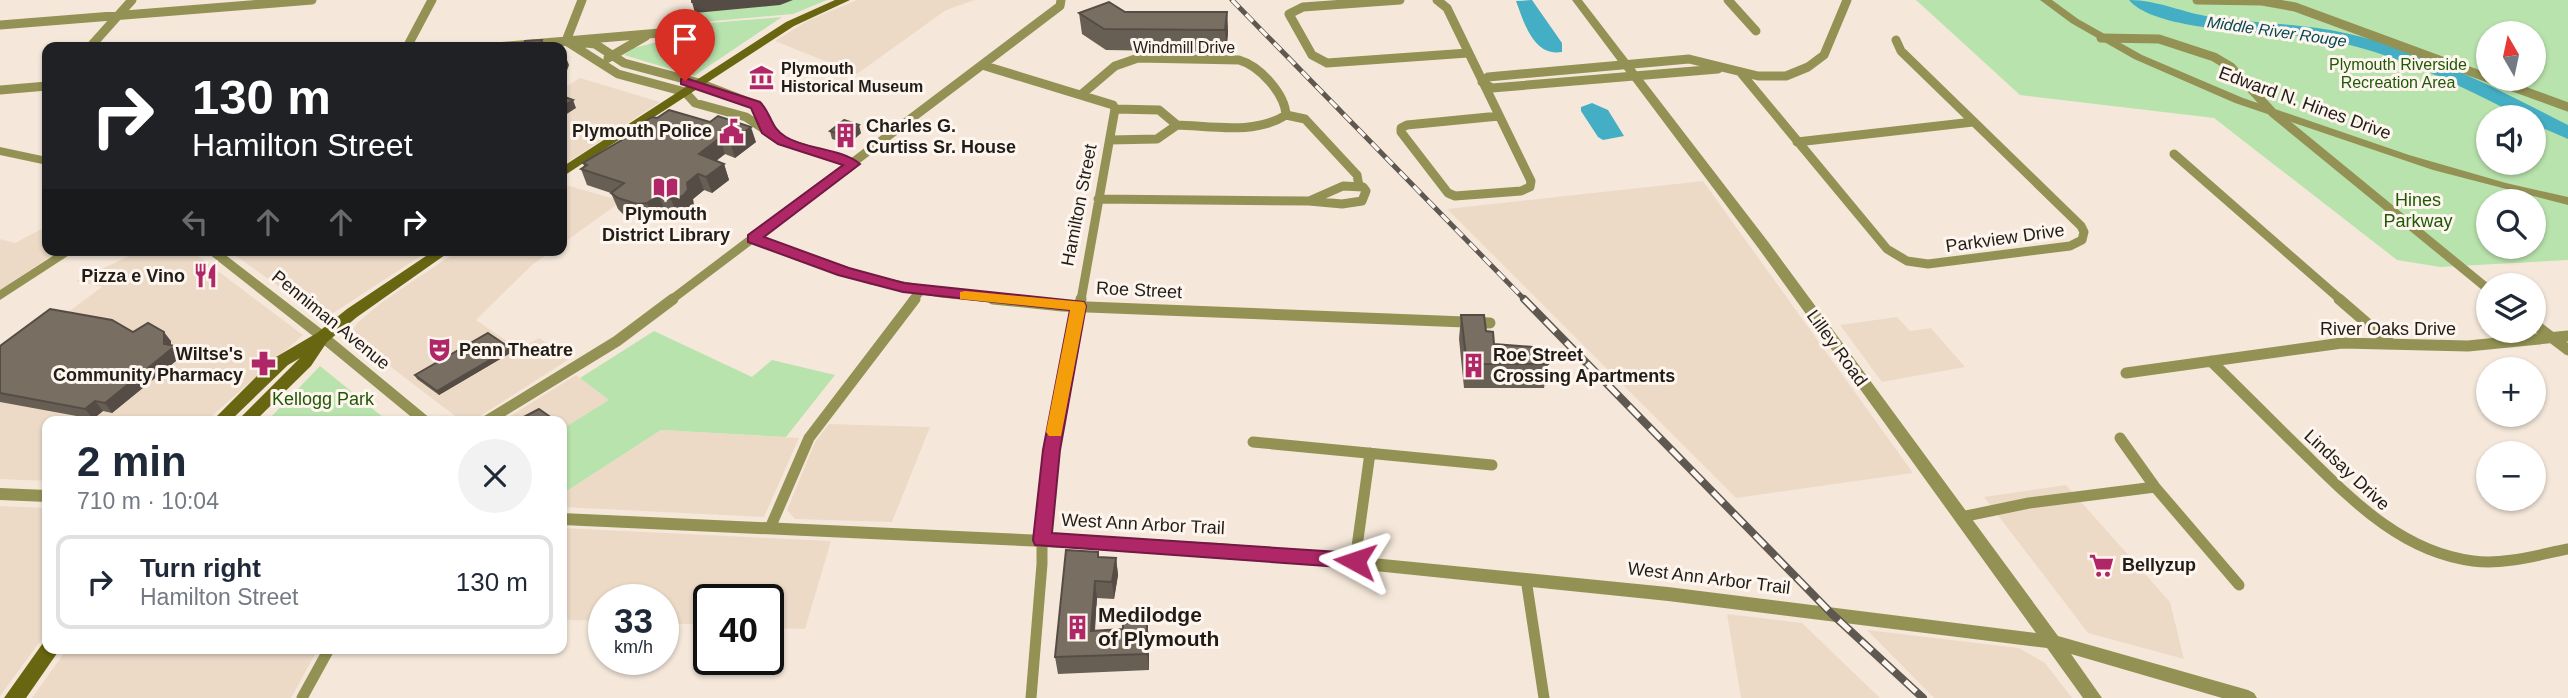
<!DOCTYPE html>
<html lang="en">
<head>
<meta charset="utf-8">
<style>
  :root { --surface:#fff; --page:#f2f2f3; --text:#1f2937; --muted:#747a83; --line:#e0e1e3 }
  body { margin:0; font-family:Arial,sans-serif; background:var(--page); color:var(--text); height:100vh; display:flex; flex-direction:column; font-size:26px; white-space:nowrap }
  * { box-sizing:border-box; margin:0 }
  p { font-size:23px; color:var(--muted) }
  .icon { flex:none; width:38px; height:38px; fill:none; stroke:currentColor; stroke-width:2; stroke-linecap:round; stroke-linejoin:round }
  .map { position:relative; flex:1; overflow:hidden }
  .drawer { position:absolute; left:42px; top:416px; width:525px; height:238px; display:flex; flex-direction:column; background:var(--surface); border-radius:14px; box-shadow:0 2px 5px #0004 }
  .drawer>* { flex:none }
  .banner { position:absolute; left:42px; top:42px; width:525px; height:214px; border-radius:14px; box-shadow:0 2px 5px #0004; background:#202124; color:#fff; overflow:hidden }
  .needle { width:46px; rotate:351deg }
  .controls { position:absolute; left:2476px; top:21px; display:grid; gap:14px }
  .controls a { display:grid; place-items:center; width:70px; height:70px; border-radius:50%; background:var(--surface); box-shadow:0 2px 5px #0004; font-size:35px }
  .speed { position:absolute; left:588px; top:584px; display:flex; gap:14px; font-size:35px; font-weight:700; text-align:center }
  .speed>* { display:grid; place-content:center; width:91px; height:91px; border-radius:50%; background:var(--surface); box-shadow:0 2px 5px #0004; line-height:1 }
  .speed small { font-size:18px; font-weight:400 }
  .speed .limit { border:4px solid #111; border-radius:10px; background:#fff; color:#111 }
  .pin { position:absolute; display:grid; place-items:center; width:60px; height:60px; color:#fff; margin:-72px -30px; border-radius:50% 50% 50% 0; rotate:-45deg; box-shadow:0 0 7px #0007 }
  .pin .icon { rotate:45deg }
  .me { position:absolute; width:77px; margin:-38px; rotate:275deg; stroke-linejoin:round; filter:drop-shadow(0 0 5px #0008) }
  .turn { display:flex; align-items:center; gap:24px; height:147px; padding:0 35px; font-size:32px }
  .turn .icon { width:91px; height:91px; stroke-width:2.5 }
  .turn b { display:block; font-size:49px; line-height:60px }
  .lanes { display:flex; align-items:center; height:66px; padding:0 35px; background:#0003; justify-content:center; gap:35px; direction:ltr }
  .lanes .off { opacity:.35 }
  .round { display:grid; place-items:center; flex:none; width:74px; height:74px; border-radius:37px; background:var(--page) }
  .headline { display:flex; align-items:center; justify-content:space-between; height:119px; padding:0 35px }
  h1 { font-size:42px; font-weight:800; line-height:52px }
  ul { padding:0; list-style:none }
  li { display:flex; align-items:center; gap:21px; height:94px; margin:0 14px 10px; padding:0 21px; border:4px solid var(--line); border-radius:14px }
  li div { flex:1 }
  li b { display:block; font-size:26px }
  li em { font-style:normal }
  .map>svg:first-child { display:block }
</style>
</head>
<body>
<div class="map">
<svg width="2568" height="698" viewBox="0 0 2568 698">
  <rect width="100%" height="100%" fill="#f5e8db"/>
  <path fill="#ecdac7" d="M857,0H975L946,10L857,74L775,41L807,21Z
    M580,78L660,102L562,166V89Z
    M1703,181L1913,473L1736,498L1447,209Z
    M562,184L622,201L562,244Z
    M47,226V250H60L0,290V239L15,243Z
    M142,250H190L303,335L205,422H47V481L0,479V362L102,287L76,281Z
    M228,250H430L324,319Z
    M459,250H553L532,265L476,320L519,349L539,338L571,358L471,422H463L349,335L358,322L385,300Z
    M1897,317L1910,331L1931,328L1965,367L1882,382L1840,325Z
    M576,375L610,400L562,429V422H501Z
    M829,424L930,427L892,522L795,519L787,510L815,442Z
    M661,430L799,438L764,517L562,507V494Z
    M2066,485L2170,602L2184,659L2088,633L1984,497Z
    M0,506L47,508V632L0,696Z
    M562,528L831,541L805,629L768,628V600H709V625L663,623V600H604V621L573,620L562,619Z
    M1727,614L1802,623L1880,698H1741Z
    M1867,630L2019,648L2045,663L2072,698H1934Z
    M67,649H318L291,698H32Z"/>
  <path fill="#b9e3ad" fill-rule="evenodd" d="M697,0H827L793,14L692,23Z
    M1916,0H2568V260L2440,267L2397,260L2214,118L2020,95ZM2488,33H2534V79H2488ZM2488,117H2534V163H2488ZM2488,201H2534V247H2488Z
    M782,17L694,76L624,55L634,48L691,33L697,24Z
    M654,331L752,377L772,360L835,375L786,437L661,430L562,494V429L609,400L580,378Z
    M320,366L389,422H266Z"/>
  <path fill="#44aec4" d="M1532,0L1562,43V52C1534,57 1524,23 1516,1Z
    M1592,103L1608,110L1624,136L1603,140L1598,137L1581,111V107Z"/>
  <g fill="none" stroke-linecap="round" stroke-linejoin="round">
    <path fill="#44aec4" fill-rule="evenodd" d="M2129,0C2158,0 2183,13 2212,17C2257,24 2301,23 2345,33C2424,50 2497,89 2568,125V139L2534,124V117H2522C2459,85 2392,51 2322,39C2279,32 2156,33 2129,0Z"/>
    <path stroke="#939254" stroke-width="9" d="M1400,0L1303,7L1289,14L1312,55L1327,63L1468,53
      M1437,0L1447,8L1531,181L1530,187L1521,191L1455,196L1448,193L1401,132V128L1407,125L1499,116
      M1728,0L1756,31
      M2197,0L2262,1L2295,7L2488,78
      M0,25L312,0
      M2101,38L2159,39L2214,57L2231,67L2273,113L2488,289
      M566,41L618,74L685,92L695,103L746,117L782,141L853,164
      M566,41L582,0
      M569,41L595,44L624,63L699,83L756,105L762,111L767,130
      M90,47L132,0
      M407,47L432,0
      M496,47L683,31
      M608,58L646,36
      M982,65L1113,105L1115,109L1081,300
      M1741,73L1887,249L1907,261L1928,264L2070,246L2082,240L2084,232L2081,226L1901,51L1896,40
      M2491,79L2568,107
      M1482,82L1488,77L1689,59L1758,76H1786L1808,67L1824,55L1847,0
      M1482,82L1492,88L1718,69
      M0,90L47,86
      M1082,94L1115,66L1138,58L1239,60C1260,66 1285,94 1286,115
      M1286,115L1305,119L1357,175L1359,186
      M1177,125C1212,126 1255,135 1286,115
      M1110,140L1157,139L1177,125L1159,110L1115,109
      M1797,142L1973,122
      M2174,154L2341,300
      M1343,186L1363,187L1366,191L1362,201L1342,204L1309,201Z
      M1098,199L1309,201
      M753,238L871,280L941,293L1009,300
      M671,300L1060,6L1061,0
      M913,300L921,290"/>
    <path stroke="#939254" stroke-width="11" d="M993,299L1062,306L1490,323
      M2339,299L2391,344
      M2534,324L2568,350
      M323,337L426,422
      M2211,361C2241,391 2272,421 2302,451C2351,499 2401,552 2473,561C2505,565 2537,555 2568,549
      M2126,373L2342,343L2468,346L2568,336
      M485,422L617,341L673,299
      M2120,438L2155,487L2239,585
      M1253,442L1492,465
      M1961,517L2029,503L2155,487
      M770,528L809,438L915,299
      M1355,561L1370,453
      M1526,579L1544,698
      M302,698L329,649
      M1031,698L1042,564V517L1081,299"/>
    <path fill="#939254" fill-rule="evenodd" d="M1572,0H1582L1769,243L2058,636L2248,690L2254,693L2257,698H2222L2071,654L2102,698H2083L2047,648L1668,601L1220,555L562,525V513L1220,543L1668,587L2036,633L1759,249Z
      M2040,0H2052L2078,19L2142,55L2243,98L2409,155L2506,183L2568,197V205L2433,170L2235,103L2134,59L2071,23Z
      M0,147L47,157V165L0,155Z
      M62,250H77L0,300V290Z
      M204,250H219L328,334L330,337L328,340H318Z
      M0,488L47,490V502L0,500Z"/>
    <path fill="#696611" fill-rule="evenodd" d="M835,0H850L794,26L562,177V167L786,22Z
      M435,250H452L357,317L327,342L311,366L254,422H236L300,358L288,365L229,422H211L276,357L317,333L347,309Z
      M47,642V649H60L26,698H4L43,643Z"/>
    <defs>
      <path id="rail-far1" d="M1232,0L1525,300"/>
      <path id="rail" d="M1524,299L1832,614L1923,698"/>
    </defs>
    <use href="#rail-far1" stroke="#5e5850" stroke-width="5"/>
    <use href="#rail" stroke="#5e5850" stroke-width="8"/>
    <use href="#rail-far1" stroke="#fef6ee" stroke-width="3.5" stroke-dasharray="10" stroke-linecap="butt"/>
    <use href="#rail" stroke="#fef6ee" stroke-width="5" stroke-dasharray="15" stroke-linecap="butt"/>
  </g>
  <path fill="#685f54" d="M1125,12H1227L1228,33L1226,52L1106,50L1082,34L1079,13Z
    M638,126L756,142L735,158L725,154L716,161L724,164L729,180L712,193L704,190L693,199L694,207L689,212L677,215L665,211L653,220H644L624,215L618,209L611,193L587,185L581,169L584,166L583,163L639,130Z
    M830,131L861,133L849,144L832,139Z
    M1461,315L1486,331L1494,344L1548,364L1544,388H1464L1459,339Z
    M133,332L171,341V345L175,346L182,356L112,413L103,411L93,419L0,402V346Z
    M512,352L439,395L417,379L415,375Z
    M1099,557L1116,558L1118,575L1114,599L1097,598L1095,631L1123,629L1147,622L1149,639V670L1058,674L1055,657Z"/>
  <path fill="#554d45" d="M710,0H793L780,5L695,13L692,2Z
    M1227,12L1228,33L1226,52L1225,30Z
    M542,40L546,47H539Z
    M563,50L569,65L565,76H562Z
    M573,100L576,108L562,117V107Z
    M859,125L861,133L849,144L847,136Z
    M751,127L756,142L735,158L730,142Z
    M720,138L725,154L704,170L699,154Z
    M724,164L729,180L712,193L706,177Z
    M698,174L704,190L693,199L694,207L689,212L677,215L671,199L687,183Z
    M659,195L665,211L653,220L647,203Z
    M164,332L171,341V349L175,346L182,356L112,413L105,403L164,344Z
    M510,348L512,352L439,395L437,391Z
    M95,401L103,411L93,419L85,409Z
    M549,416L552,422H541Z
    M1116,558L1118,575L1114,599L1112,582Z
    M1095,581L1097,598L1093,648L1091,631Z
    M1147,622L1149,639V670L1147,654Z"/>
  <path fill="#796e62" stroke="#554d45" stroke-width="2" d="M692,0H710L692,2Z
    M1109,2L1125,12H1227L1225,30L1104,29L1079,13Z
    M542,40L539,47H519H522L525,41Z
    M562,96L573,100L562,107Z
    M669,110L710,122L718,116L751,127L730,142L720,138L699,154L724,164L706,177L698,174L687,183L688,190L683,196L671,199L659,195L647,203L637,204L618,198L611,193L624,183L581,169L587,165L583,163L642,128L638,126L652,117L657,118Z
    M844,120L859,125L847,136L830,131Z
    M50,309L112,320L133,332L148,323L164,332V344L175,346L105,403L95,401L85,409L0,393V346Z
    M1461,315H1484L1486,331L1493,332L1494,344L1545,348L1548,364H1467Z
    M488,333L510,348L437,391L415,375Z
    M539,409L549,416L541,422H512L517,417L520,419Z
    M1066,550L1098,552V557L1116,558L1112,582L1095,581L1091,631L1123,629V623L1147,622V654L1055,657Z"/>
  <path fill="#b02768" stroke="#721944" stroke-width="2" d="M685,78L760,102C772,114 770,128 786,137C807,150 841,148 860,164L764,237L849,268L904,283L1084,302L1086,306L1060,450L1052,533L1355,553L1362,556L1365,561L1362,566L1355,568L1035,545L1033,540L1043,450L1070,310L903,292L838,275L748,242V235L843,165L778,144L762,133L751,108L681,84V79Z"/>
  <path fill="#f59e0b" d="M965,291L1084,302L1086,306L1061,436H1049L1046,432L1070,310L960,299V292Z"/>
  <defs>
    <symbol id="museum-bare" viewBox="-9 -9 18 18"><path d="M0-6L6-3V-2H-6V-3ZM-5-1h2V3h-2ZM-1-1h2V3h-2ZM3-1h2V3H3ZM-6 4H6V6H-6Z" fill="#b02768" stroke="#fef6ee" stroke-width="2.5" paint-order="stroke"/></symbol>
    <symbol id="civic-bare" viewBox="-9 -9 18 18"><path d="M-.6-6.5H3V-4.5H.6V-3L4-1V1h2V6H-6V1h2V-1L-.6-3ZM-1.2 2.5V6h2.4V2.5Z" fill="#b02768" stroke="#fef6ee" stroke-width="2.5" paint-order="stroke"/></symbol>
    <symbol id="building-bare" viewBox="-9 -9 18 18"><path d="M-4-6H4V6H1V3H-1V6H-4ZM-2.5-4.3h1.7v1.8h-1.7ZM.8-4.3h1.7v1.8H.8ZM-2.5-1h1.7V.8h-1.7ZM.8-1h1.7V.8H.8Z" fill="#b02768" stroke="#fef6ee" stroke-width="2.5" paint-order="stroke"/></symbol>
    <symbol id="library-bare" viewBox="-9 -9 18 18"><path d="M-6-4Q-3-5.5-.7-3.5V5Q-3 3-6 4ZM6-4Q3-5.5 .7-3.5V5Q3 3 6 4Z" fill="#b02768" stroke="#fef6ee" stroke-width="2.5" paint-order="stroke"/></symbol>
    <symbol id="restaurant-bare" viewBox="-9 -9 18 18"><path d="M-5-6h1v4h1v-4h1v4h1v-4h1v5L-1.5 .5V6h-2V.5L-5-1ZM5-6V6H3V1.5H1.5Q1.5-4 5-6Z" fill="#b02768" stroke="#fef6ee" stroke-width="2.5" paint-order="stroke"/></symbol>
    <symbol id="theatre-bare" viewBox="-9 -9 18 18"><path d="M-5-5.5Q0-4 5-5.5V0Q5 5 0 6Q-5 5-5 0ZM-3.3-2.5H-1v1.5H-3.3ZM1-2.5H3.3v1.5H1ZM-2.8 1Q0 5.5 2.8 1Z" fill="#b02768" stroke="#fef6ee" stroke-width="2.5" paint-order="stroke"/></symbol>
    <symbol id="pharmacy-bare" viewBox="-9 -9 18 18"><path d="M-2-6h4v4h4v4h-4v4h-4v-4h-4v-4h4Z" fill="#b02768" stroke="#fef6ee" stroke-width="2.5" paint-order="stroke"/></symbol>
    <symbol id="supermarket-bare" viewBox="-9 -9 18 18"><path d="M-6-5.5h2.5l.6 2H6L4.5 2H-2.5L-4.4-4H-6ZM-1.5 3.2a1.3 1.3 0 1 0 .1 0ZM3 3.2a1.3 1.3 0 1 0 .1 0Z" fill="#b02768" stroke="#fef6ee" stroke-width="2.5" paint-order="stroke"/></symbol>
  </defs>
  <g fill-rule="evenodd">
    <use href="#museum-bare" x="744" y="60" width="35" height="35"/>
    <use href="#civic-bare" x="714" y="114" width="35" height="35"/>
    <use href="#building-bare" x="828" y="118" width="35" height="35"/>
    <use href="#library-bare" x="648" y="170" width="35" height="35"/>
    <use href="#restaurant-bare" x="188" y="258" width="35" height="35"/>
    <use href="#theatre-bare" x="422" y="332" width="35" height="35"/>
    <use href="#pharmacy-bare" x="246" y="346" width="35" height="35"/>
    <use href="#building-bare" x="1456" y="348" width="35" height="35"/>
    <use href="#supermarket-bare" x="2084" y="548" width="35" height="35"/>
    <use href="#building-bare" x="1060" y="610" width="35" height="35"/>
  </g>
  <g text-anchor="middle" stroke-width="6" stroke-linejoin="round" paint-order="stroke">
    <g font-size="16" font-style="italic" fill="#074854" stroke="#fef6ee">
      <text transform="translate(2277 31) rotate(8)" y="6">Middle River Rouge</text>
    </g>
    <g font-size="16" fill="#201c17" stroke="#fef6ee">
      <text x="1184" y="53">Windmill Drive</text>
    </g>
    <g font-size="16" fill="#1f5906" stroke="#fef6ee">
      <text x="2398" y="70">Plymouth Riverside<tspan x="2398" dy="18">Recreation Area</tspan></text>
    </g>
    <g font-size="16" font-weight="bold" fill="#201c17" stroke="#fef6ee" text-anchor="start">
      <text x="781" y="74">Plymouth<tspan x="781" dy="18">Historical Museum</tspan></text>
    </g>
    <g font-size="18" fill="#201c17" stroke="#fef6ee">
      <text transform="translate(2305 103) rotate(20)" y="6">Edward N. Hines Drive</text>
      <text transform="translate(1079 205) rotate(-79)" y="6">Hamilton Street</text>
      <text transform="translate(2005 238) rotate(-8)" y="6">Parkview Drive</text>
      <text transform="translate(1139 290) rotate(3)" y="6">Roe Street</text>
      <text transform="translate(331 320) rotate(39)" y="6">Penniman Avenue</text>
      <text x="2388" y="335">River Oaks Drive</text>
      <text transform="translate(1837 348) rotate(54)" y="6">Lilley Road</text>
      <text transform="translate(2347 470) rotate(43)" y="6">Lindsay Drive</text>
      <text transform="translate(1143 524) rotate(3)" y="6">West Ann Arbor Trail</text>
      <text transform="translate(1709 578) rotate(7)" y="6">West Ann Arbor Trail</text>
    </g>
    <g font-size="18" font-weight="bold" fill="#201c17" stroke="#fef6ee" text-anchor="start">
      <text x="866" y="132">Charles G.<tspan x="866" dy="21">Curtiss Sr. House</tspan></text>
      <text x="712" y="137" text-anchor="end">Plymouth Police</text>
      <text x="666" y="220" text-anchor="middle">Plymouth<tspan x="666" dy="21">District Library</tspan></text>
      <text x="185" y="282" text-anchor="end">Pizza e Vino</text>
      <text x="459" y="356">Penn Theatre</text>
      <text x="243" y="360" text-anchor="end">Wiltse's<tspan x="243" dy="21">Community Pharmacy</tspan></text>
      <text x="1493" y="361">Roe Street<tspan x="1493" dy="21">Crossing Apartments</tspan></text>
      <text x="2122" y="571">Bellyzup</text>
    </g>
    <g font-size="18" fill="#1f5906" stroke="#fef6ee">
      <text x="2418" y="206">Hines<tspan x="2418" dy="21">Parkway</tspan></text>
      <text x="323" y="405">Kellogg Park</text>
    </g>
    <g font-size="21" font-weight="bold" fill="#201c17" stroke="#fef6ee" text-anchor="start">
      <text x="1098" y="622">Medilodge<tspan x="1098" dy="24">of Plymouth</tspan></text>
    </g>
  </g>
</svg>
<div class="controls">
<a><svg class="needle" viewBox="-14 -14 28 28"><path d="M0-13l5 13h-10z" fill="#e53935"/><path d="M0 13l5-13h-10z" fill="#747a83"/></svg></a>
<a><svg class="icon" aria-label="sound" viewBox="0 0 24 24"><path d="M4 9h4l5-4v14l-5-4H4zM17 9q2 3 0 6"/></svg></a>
<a><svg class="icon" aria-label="search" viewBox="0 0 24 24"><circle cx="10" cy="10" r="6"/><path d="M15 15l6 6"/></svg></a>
<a><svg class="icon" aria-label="layers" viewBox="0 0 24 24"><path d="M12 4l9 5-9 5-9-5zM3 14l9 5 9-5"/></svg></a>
<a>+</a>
<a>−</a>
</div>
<div class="speed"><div>33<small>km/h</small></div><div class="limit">40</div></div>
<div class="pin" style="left:685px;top:81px;background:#d93025"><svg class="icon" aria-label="arrive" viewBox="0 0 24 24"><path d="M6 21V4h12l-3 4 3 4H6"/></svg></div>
<svg class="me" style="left:1355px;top:561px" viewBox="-20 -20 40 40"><path d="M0-17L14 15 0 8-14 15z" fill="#b02768" stroke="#fff" stroke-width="4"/></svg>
<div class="banner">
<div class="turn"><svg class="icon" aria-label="right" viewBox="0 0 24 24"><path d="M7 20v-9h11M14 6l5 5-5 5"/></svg><div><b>130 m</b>Hamilton Street</div></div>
<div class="lanes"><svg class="icon off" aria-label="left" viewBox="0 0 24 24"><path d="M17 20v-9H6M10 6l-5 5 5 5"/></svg><svg class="icon off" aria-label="ahead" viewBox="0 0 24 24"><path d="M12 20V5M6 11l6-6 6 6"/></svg><svg class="icon off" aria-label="ahead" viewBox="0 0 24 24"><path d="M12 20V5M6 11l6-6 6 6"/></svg><svg class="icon" aria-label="right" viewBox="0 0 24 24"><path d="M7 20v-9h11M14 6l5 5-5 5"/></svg></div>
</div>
<section class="drawer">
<div class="headline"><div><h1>2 min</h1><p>710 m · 10:04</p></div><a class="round"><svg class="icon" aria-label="close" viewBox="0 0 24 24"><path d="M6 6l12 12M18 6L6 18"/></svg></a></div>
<ul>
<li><svg class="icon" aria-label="right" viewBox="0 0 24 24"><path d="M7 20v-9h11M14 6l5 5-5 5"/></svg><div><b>Turn right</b><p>Hamilton Street</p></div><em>130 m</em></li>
</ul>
</section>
</div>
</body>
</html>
